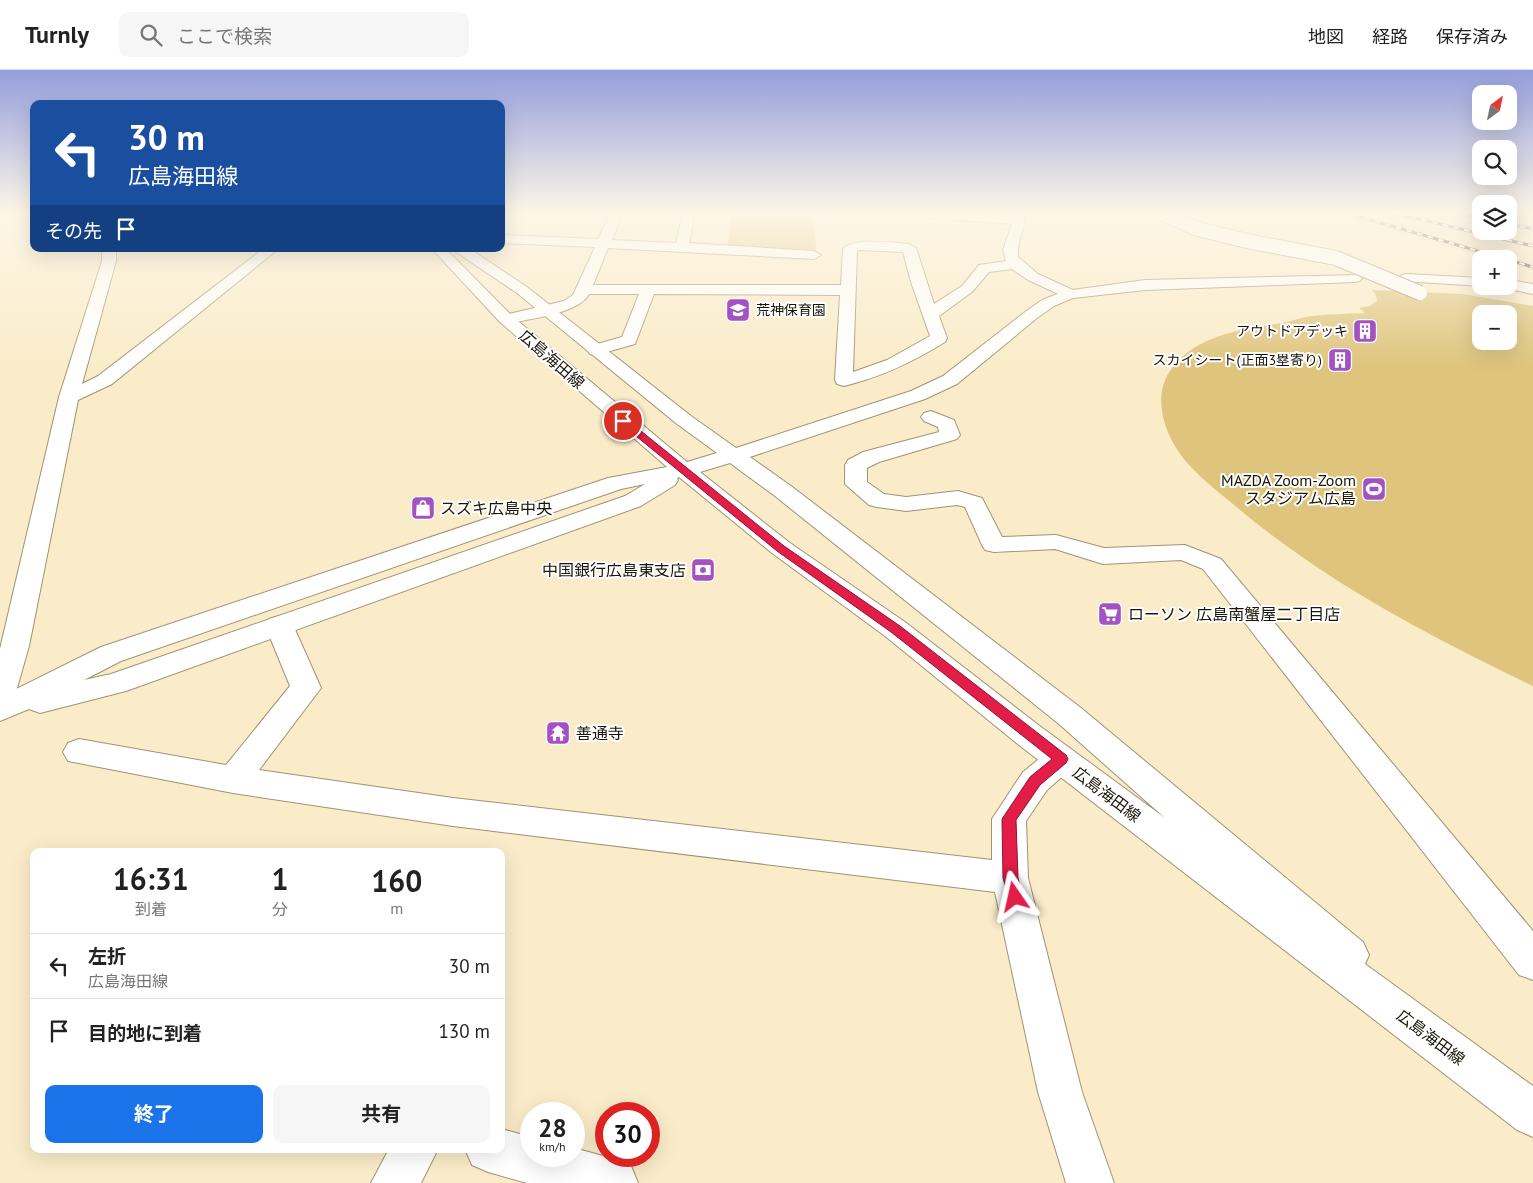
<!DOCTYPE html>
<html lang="ja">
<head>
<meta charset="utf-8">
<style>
  :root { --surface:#fff; --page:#f6f6f6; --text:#222; --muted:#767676; --line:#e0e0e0; --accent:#1a73e8 }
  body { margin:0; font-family:"PT Sans","Noto Sans JP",sans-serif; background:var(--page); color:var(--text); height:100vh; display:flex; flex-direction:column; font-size:19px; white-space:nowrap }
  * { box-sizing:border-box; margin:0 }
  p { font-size:16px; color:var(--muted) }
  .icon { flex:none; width:28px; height:28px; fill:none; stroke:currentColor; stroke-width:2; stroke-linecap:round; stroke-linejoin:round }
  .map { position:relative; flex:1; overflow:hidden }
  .details { position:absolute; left:30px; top:778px; width:475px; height:305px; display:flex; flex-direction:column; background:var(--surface); border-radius:10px; box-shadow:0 5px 20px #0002 }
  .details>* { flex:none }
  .banner { position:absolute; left:30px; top:30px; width:475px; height:152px; border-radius:10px; box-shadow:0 5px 20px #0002; background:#1a4fa0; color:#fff; overflow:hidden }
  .needle { width:32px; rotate:33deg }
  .buttons { position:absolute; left:1472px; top:15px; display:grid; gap:10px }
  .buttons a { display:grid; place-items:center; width:45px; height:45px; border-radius:10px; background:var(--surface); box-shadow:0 5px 20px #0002; font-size:25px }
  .speed { position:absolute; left:520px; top:1032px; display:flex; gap:10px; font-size:25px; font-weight:700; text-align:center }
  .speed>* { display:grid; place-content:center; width:65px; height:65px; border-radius:50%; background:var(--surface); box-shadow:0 5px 20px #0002; line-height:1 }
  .speed small { font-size:12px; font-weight:400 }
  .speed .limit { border:8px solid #d22; background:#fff; color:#111 }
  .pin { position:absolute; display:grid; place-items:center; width:42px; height:42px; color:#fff; margin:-21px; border:2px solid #fff; border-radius:50%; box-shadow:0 1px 5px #0007 }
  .me { position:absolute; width:55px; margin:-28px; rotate:349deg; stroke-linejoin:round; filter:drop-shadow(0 0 4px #0008) }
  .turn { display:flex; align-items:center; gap:18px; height:105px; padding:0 15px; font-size:22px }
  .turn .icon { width:65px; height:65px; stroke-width:2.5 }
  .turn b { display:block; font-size:35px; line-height:42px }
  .then { display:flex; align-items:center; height:48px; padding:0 15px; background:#0003; gap:10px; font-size:19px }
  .eta { display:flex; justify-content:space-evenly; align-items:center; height:85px; text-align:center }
  .eta b { font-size:30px; font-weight:700; line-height:35px }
  .button { display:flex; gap:10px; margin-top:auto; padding:10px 15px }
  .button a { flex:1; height:58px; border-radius:10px; background:var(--accent); color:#fff; font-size:20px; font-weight:700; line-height:58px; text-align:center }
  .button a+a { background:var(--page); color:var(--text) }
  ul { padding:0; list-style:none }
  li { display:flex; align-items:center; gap:15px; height:65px; padding:0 15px; border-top:1px solid var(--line) }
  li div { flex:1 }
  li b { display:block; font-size:19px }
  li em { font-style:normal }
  header { display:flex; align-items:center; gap:30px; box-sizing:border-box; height:70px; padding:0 25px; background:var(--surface); border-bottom:1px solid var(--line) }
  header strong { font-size:24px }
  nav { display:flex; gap:28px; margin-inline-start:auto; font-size:18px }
  .search { width:350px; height:45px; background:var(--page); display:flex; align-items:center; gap:12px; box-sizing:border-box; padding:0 18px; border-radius:10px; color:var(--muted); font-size:19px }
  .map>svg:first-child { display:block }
</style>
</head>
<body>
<header>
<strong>Turnly</strong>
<div class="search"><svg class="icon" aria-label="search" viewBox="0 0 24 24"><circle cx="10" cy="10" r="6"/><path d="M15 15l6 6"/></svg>ここで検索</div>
<nav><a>地図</a><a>経路</a><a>保存済み</a></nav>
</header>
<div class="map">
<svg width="1533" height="1113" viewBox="0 0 1533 1113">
  <rect width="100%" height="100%" fill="#faecc9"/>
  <path fill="#f1e1b6" d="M1327,142H1481V161H1509V142H1533V201L1509,194V189H1490Z"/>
  <path fill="#dec47c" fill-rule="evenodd" d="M732,142H812L817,184L727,178Z
    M1372,220L1463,224L1533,236V616C1427,565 1323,511 1233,434C1218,422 1203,410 1190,396C1167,372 1148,327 1173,297C1199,264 1244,259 1282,253C1292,251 1302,247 1312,246C1329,244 1347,244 1365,243L1359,238L1370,236L1377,231L1376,225ZM1481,244H1509V271H1481Z"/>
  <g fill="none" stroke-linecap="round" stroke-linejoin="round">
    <defs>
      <path id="street" d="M611,142H623L612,170L676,173L683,142H695L689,173L814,181L821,185L814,189L608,178L593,215H841L843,179C853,167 894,173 909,174L916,178L934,234L962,216L979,195L1006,191L1003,180L1012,154L903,146L897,142H958L1013,147V142H1025C1026,158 1016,172 1018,187L1038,204L1075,221L1078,224L1075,227H1065L1028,210L1012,199L989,202L972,222L939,246L947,268L945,272C913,292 881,307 844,316L837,314L835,310L840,225L654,224L635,274L596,285L590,284L587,280L590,276L622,267L639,224H589C579,244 527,249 506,254L500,252L498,249L500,246L564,231L573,225L595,177L501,173V165L598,169ZM860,180L903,182L911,212L930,266L887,290L853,302L857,181Z
        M102,179H116V191L82,314L98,306L263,179H278L112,314L78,330L29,576L15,625L11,633L0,636V579L59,327L102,191Z
        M931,341L954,350L960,365L957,369L879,392L867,398V412L884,424L906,427L958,421L982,428L1002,467L1056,465L1104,478L1185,475L1221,489L1533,861V910L1519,905L1203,499L1181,490L1103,494L1055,479L994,482L985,480L982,475L965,437L957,435L906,441L877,437L869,435L845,414V395L848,390L863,382L939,362L938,357L924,351L921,347L924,343Z
        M279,546L289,549L293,555L321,618L259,700L453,728L992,790V749L1023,702L1050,680L1061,676L1072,680L1077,689L1072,698L1047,720L1026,751L1028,808L1082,1022L1114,1113H1066L1038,1022L995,822L453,756L233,723L68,691L63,682L68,673L79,669L226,695L290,616L265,555L269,549Z
        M501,1059L531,1067V1086H574V1078L614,1089L631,1096L638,1113H527L488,1102L472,1095L465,1079H501Z
        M389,1079H438L421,1113H371Z"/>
      <path id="secondary" d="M432,179H446L512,246L687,392L717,383L677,354L517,223L456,182L454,179H470L527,217L691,346L736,378L911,321L943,306L1025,242L1042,230L1065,221L1145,210L1360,205L1362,208L1360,211L1355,212L1145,220L1073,228L1054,236L1037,248L957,314L925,329L750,387L791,416L1081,638L1363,872L1369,885L1365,894L1533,1016V1067L1517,1060L1019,675L885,566L772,483L679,407L677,408L678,410L675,415L641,436L126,621L40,643L29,639L0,651V627L101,577L608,408L667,397L500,252ZM730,393L775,426L1059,654L1165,748L1041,657L905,552L790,473L700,402ZM645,414L625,426L111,604L84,610L121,591L621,419Z
        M1407,204L1481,208L1482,216L1402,211L1400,208L1402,205Z
        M1509,210L1533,214V224L1504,218L1502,216H1509Z"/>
    </defs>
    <use href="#street" stroke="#9f9372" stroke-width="2"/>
    <use href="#secondary" stroke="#9f9372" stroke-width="2"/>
    <use href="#street" fill="#fff" fill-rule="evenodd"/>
    <use href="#secondary" fill="#fff" fill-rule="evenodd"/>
    <defs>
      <path id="rail" d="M1343,142L1506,189
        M1389,142L1533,176
        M1453,142L1481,148
        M1509,154L1533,159
        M1509,190L1533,197"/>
    </defs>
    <use href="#rail" stroke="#302b1c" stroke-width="3"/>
    <use href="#rail" stroke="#fff" stroke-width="2" stroke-dasharray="5.5" stroke-linecap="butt"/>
    <defs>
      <path id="street-bridge" d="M1158,142L1198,159L1247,171L1336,188L1420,223"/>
    </defs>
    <use href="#street-bridge" stroke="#9f9372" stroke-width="16" stroke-linecap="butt"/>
    <use href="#street-bridge" stroke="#fff" stroke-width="14"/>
  </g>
  <linearGradient id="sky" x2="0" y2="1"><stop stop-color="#949edc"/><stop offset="0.48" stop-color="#fdf6e7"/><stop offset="1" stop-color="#fdf6e7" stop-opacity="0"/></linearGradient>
  <rect width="1533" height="298" fill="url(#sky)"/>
  <path fill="#e11d48" stroke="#92132f" d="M620,349H626L784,476L900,556L1066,685L1068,689L1066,693L1040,715L1016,750L1018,808L1023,827L1020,832L1015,834L1010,832L1003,808L1002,749L1030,707L1052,689L891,562L777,481L620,353Z"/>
  <defs>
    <symbol id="school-square" viewBox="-11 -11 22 22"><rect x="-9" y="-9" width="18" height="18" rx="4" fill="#a452c1" stroke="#fff"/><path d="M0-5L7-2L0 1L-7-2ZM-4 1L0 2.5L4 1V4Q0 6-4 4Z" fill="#fff"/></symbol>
    <symbol id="building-square" viewBox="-11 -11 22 22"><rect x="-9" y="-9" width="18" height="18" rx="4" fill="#a452c1" stroke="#fff"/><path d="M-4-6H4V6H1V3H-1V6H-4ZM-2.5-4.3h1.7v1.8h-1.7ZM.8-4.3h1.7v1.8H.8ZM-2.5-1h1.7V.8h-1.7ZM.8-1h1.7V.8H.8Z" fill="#fff"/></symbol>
    <symbol id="stadium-square" viewBox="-11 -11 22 22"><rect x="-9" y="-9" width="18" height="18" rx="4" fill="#a452c1" stroke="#fff"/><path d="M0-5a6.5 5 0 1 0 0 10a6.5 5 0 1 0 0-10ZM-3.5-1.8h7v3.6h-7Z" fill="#fff"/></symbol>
    <symbol id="shop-square" viewBox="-11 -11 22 22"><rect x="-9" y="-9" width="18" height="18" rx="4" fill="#a452c1" stroke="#fff"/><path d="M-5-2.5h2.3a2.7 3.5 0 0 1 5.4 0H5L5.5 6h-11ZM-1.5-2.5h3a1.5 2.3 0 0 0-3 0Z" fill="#fff"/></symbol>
    <symbol id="bank-square" viewBox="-11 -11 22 22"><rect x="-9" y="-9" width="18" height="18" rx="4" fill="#a452c1" stroke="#fff"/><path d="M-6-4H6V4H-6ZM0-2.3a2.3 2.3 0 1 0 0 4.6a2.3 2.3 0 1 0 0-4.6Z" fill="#fff"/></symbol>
    <symbol id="supermarket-square" viewBox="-11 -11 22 22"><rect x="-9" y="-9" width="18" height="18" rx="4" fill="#a452c1" stroke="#fff"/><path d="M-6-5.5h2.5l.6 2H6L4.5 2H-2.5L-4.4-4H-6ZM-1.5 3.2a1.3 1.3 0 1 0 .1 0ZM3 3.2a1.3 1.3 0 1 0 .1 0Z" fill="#fff"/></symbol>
    <symbol id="temple-square" viewBox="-11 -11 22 22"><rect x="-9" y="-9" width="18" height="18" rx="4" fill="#a452c1" stroke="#fff"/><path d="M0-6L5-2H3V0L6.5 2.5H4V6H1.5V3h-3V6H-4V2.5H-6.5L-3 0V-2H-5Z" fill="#fff"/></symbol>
  </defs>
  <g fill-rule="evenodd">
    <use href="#school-square" x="724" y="226" width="28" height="28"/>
    <use href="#building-square" x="1351" y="247" width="28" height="28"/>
    <use href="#building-square" x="1326" y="276" width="28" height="28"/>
    <use href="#stadium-square" x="1360" y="405" width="28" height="28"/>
    <use href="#shop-square" x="409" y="424" width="28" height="28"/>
    <use href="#bank-square" x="689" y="486" width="28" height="28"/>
    <use href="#supermarket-square" x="1096" y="530" width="28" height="28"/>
    <use href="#temple-square" x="544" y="649" width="28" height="28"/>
  </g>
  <g text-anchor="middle" stroke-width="4" stroke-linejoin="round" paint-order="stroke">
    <g font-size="14" fill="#191508" stroke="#fff" text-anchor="end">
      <text x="756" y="245" text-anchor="start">荒神保育園</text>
      <text x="1348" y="266">アウトドアデッキ</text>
      <text x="1322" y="295">スカイシート(正面3塁寄り)</text>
    </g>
    <g font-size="16" fill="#191508" stroke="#fff">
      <text transform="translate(552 289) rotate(41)" y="6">広島海田線</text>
      <text transform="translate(1107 724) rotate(37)" y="6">広島海田線</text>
      <text transform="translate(1431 967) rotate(37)" y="6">広島海田線</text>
    </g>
    <g font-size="16" fill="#191508" stroke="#fff" text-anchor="start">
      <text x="1356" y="416" text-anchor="end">MAZDA Zoom-Zoom<tspan x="1356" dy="18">スタジアム広島</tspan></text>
      <text x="440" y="444">スズキ広島中央</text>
      <text x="686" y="506" text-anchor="end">中国銀行広島東支店</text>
      <text x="1128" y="550">ローソン 広島南蟹屋二丁目店</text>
      <text x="576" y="669">善通寺</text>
    </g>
  </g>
</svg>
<div class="buttons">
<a><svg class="needle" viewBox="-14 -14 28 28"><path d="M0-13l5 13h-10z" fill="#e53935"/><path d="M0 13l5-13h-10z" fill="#767676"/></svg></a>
<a><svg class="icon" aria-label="search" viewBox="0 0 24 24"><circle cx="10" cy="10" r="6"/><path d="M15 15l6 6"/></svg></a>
<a><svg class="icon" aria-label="layers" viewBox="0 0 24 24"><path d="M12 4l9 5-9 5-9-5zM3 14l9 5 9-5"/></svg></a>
<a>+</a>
<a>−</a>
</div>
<div class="speed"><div>28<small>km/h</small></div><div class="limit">30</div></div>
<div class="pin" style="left:623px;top:351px;background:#d93025"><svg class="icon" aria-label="arrive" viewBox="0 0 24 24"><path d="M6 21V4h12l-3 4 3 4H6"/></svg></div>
<svg class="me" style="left:1015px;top:827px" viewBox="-20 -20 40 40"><path d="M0-17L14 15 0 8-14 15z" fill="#e11d48" stroke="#fff" stroke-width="4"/></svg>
<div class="banner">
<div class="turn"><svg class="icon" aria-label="left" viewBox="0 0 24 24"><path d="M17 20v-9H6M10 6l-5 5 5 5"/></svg><div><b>30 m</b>広島海田線</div></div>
<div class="then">その先<svg class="icon" aria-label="arrive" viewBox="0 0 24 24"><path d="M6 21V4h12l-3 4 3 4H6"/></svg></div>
</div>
<section class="details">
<div class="eta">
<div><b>16:31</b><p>到着</p></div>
<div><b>1</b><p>分</p></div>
<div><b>160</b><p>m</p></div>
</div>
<ul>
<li><svg class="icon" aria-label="left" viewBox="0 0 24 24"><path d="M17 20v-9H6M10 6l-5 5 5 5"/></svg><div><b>左折</b><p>広島海田線</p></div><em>30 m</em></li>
<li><svg class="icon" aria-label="arrive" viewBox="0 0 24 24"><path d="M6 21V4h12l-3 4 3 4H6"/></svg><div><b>目的地に到着</b></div><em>130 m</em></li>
</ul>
<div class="button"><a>終了</a><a>共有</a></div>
</section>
</div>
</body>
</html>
